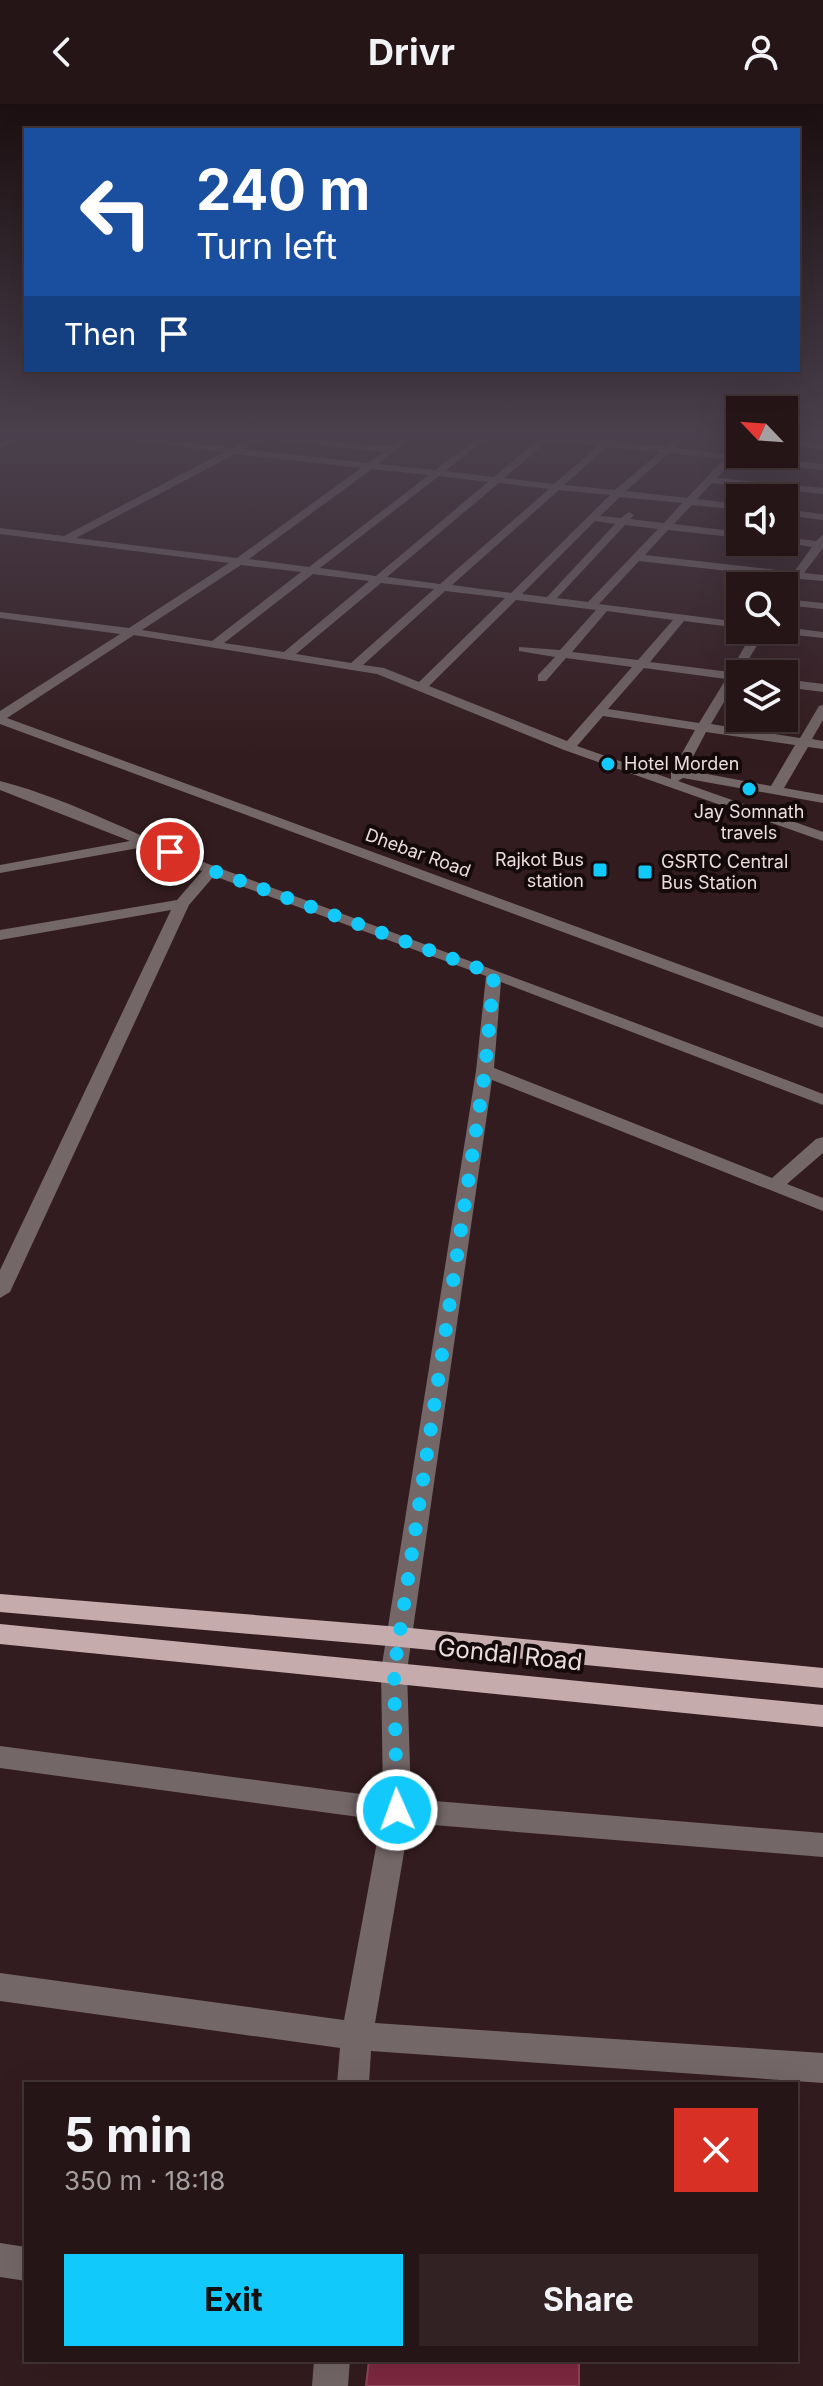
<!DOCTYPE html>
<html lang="en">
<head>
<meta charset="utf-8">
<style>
  :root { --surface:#261517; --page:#322224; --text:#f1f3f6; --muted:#a49fa1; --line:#423436; --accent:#11cafb }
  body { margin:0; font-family:Inter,sans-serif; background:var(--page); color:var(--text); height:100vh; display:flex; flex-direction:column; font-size:30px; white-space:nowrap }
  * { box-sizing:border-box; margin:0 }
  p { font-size:26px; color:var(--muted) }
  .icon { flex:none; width:44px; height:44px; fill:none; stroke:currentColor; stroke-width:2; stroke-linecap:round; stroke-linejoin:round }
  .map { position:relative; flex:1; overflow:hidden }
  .side { position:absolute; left:24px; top:1978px; width:774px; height:280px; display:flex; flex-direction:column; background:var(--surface); border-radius:0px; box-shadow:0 8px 32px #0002,0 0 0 2px var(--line) }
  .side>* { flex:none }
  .hud { position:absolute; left:24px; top:24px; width:776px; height:244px; border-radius:0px; box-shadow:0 8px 32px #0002,0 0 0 2px var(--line); background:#1a4fa0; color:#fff; overflow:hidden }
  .needle { width:52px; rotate:295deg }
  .tools { position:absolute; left:726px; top:292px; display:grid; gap:16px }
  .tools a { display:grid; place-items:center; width:72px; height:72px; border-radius:0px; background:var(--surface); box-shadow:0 8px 32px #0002,0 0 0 2px var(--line); font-size:40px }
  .pin { position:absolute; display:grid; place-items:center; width:68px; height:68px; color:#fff; margin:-34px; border:4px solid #fff; border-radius:50%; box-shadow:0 2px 8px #0007 }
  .me { position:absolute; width:88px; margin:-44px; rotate:358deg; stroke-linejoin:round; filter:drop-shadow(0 0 6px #0008) }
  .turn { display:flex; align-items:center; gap:28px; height:168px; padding:0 40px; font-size:36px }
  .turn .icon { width:104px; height:104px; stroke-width:2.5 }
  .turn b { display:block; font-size:56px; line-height:68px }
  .then { display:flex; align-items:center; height:76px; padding:0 40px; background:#0003; gap:16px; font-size:30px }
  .round { display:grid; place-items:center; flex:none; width:84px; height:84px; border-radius:0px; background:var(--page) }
  .overview { display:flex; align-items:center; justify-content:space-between; height:136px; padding:0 40px }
  h1 { font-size:48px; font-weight:700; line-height:60px }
  .cta { display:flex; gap:16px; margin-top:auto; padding:16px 40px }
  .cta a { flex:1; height:92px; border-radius:0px; background:var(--accent); color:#111; font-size:32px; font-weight:700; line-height:92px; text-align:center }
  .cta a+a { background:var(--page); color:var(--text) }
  header { display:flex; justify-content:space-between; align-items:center; height:104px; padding:0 40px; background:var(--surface); font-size:36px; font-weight:700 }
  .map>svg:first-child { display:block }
</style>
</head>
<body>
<header><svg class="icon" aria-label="back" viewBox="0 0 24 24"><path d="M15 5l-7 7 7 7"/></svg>Drivr<svg class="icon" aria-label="person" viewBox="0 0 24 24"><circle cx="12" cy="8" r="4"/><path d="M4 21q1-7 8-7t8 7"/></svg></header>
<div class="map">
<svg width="823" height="2282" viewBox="0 0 823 2282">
  <rect width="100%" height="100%" fill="#331c1f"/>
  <path fill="#7e2841" stroke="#904459" stroke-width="2" d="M369,2256H579V2282H366Z"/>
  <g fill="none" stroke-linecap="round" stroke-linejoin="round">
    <path fill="#746768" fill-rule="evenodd" d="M15,331H26L0,344V338Z
      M88,331H115L233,344L253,333L252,331H279L390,343L406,331H416L378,360L435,366L482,331H491L445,367L494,373L539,335L519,331H554L603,337L610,331H619L613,338L665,343L680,331H689L675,344L729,350L737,344L740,345L738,351L823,360V366L733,356L717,374L823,384V390L712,379L697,395L740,400V406L692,401L674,420L740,428V434L668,426L645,451L794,468L812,443L780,438H784V433L816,437L823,431V444L804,469L823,471V477L800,475L784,493V482L790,474L639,457L599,500L740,518V524L684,517L650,558L730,568L754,526H766L740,570V577L737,576L711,620L800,634L819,602L823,601V616L812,635L823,637V645L808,643L784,684L823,691V699L683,674L678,677L823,728V737L564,646L377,570L134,531L7,614L823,913V924L0,620V607L120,530L0,514V508L129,524L229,459L0,430V424L64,432L224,348ZM264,335L383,348L368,359L244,345ZM549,336L598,342L554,380L504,374ZM607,343L660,348L615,386L564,381ZM669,349L724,355L687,394L626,387ZM235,350L361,364L237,454L76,434ZM372,365L429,371L309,463L249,455ZM439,372L488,378L376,472L320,464ZM499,379L549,385L440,480L387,473ZM559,386L610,391L511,489L452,481ZM620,393L682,399L664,419L630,415L634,411L629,408L621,414L600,412ZM595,417L615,420L547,493L522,490ZM625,421L658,425L588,498L557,494ZM241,461L301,468L212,537L142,526ZM313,470L369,477L284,548L224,539ZM381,479L434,485L351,559L296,550ZM445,487L505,494L419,578L384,564L363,561ZM516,496L596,506L560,546L519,543V547L555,553L538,571V577H546L566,554L632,563L567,637L429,582ZM607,507L673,516L638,556L572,548ZM644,564L726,575L699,619L608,605ZM603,612L695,626L671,669V675L577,642ZM706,628L795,641L771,682L686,666Z
      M711,331H740V336Z
      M784,335L823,339V345L784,341Z
      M784,405L823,410V416L784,411Z
      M784,495L823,499V505L784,501Z
      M784,523L823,528V534L777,529L771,526H784Z
      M784,575L823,580V588L784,583Z
      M0,677C77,697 146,737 219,764C421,839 622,913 823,990V1001L501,878L494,964L772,1074L816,1035L823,1033V1049L787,1080L823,1094V1107L492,976L407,1567L411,1695L823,1729V1753L409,1719L375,1919L823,1949V1979L371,1947L369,1980H337L340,1944L0,1897V1869L344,1916L381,1716L0,1664V1642L383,1693L381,1567L476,967L486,872L214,772L189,801L10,1188L0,1194V1166L171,806L0,836V826L177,796L202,767L144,743L0,769V761L130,737L0,686Z
      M0,2139L26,2143V2177L0,2173Z
      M314,2256H350L348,2282H312Z"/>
    <path fill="#c6abad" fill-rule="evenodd" d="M0,1490L400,1523L823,1564V1584L400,1543L0,1508Z
      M0,1520L823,1601V1623L0,1540Z"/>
  </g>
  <linearGradient id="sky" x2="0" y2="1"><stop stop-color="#1c0f11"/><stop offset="0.51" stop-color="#4a404d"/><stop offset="1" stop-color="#4a404d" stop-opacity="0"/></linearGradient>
  <rect width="823" height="650" fill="url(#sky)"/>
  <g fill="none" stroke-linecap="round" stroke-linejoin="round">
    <path stroke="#11cafb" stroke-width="14" stroke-dasharray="0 25.2" d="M170,748L211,766L494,870L485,967L394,1567L397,1706"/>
  </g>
  <g fill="#11cafb" stroke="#140a0b" stroke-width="3">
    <circle cx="608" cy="660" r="8"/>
    <circle cx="749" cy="685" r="8"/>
    <rect x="592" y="758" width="16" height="16" rx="4"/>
    <rect x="637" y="760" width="16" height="16" rx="4"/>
  </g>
  <g text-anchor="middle" stroke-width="8" stroke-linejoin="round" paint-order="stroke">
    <g font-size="18" fill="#ecdcdd" stroke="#140a0b" text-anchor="start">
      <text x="624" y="666">Hotel Morden</text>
      <text x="749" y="714" text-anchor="middle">Jay Somnath<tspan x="749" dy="21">travels</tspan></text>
      <text x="584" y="762" text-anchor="end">Rajkot Bus<tspan x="584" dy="21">station</tspan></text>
      <text x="661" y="764">GSRTC Central<tspan x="661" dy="21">Bus Station</tspan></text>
    </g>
    <g font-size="18" fill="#ecdcdd" stroke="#140a0b">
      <text transform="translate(418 749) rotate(20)" y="6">Dhebar Road</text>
    </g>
    <g font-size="24" fill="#ecdcdd" stroke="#140a0b">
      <text transform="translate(510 1551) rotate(6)" y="8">Gondal Road</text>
    </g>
  </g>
</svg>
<div class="tools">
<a><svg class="needle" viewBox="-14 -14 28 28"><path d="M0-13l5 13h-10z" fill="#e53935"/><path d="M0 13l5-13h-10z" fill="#a49fa1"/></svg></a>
<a><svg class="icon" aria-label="sound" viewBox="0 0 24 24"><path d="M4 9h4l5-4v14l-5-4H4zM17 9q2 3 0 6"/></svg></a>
<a><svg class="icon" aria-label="search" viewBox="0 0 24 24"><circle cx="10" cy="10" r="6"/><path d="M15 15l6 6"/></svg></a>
<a><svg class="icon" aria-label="layers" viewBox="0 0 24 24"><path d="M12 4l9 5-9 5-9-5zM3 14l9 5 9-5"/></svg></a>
</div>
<div class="pin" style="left:170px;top:748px;background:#d93025"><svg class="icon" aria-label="arrive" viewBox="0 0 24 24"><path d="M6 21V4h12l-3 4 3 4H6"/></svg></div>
<svg class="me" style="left:397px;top:1706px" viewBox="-20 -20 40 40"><circle r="17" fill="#11cafb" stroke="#fff" stroke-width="3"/><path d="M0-11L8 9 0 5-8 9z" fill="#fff"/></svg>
<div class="hud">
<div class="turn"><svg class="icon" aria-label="left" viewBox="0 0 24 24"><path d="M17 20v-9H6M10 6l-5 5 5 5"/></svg><div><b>240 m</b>Turn left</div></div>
<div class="then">Then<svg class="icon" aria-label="arrive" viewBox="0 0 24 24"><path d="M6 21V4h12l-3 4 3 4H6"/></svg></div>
</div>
<section class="side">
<div class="overview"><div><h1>5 min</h1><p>350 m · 18:18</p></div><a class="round" style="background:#d93025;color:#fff"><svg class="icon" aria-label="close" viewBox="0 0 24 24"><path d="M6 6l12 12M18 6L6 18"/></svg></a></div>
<div class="cta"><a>Exit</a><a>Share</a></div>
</section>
</div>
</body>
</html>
